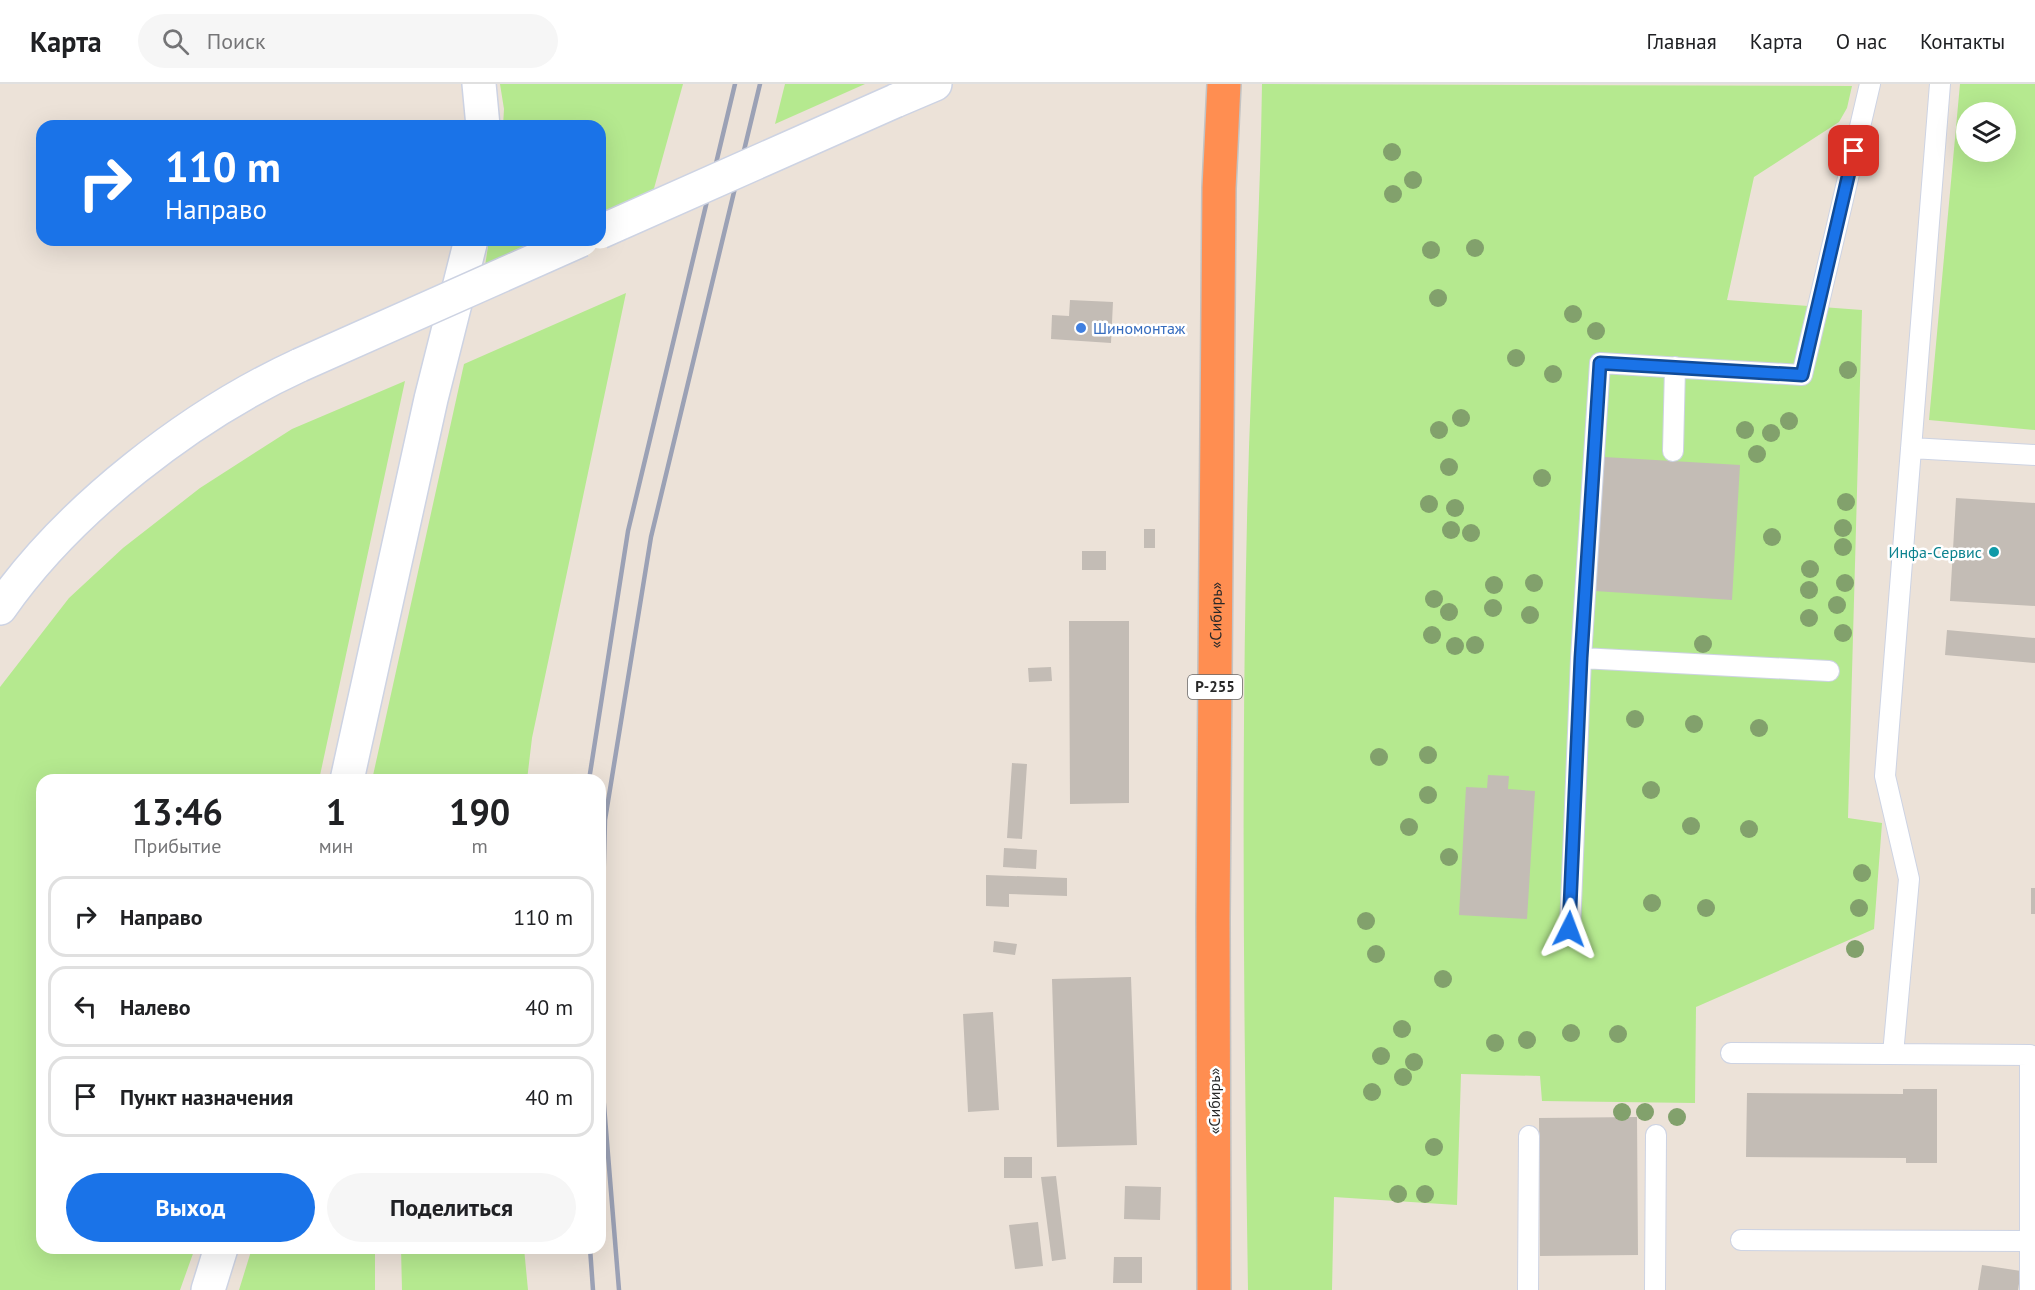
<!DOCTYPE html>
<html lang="ru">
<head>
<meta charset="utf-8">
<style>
  :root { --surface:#fff; --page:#f6f6f6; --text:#202124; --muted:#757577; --line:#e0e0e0; --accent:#1a73e8 }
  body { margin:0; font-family:"PT Sans",sans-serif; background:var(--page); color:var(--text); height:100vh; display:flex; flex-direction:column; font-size:22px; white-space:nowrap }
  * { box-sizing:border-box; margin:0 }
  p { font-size:20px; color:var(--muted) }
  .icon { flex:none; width:33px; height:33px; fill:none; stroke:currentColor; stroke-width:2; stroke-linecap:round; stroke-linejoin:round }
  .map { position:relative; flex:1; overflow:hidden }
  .side { position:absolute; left:36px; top:690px; width:570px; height:480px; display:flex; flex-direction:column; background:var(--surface); border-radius:18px; box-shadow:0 6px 24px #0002 }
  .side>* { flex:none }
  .guide { position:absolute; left:36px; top:36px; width:570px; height:126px; border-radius:18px; box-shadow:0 6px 24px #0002; background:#1a73e8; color:#fff; overflow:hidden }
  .buttons { position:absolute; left:1956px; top:18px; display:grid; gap:12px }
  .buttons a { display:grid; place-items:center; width:60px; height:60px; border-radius:50%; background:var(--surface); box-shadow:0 6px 24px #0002; font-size:30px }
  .pin { position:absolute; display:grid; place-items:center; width:51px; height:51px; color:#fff; margin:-26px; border-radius:12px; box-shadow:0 3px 9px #0006 }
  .me { position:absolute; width:66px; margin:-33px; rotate:3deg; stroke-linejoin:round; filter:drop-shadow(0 0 4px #0008) }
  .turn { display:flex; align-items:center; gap:21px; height:126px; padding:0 30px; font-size:27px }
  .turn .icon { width:78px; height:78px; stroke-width:2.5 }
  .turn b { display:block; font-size:42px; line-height:51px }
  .eta { display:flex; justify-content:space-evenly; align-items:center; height:102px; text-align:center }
  .eta b { font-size:36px; font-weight:600; line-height:42px }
  .primary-button { display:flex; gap:12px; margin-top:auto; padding:12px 30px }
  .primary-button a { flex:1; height:69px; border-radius:36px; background:var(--accent); color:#fff; font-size:24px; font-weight:600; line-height:69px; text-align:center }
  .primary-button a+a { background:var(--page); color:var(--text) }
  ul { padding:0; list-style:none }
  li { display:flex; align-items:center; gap:18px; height:81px; margin:0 12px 9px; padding:0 18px; border:3px solid var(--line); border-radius:18px }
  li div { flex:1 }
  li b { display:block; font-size:22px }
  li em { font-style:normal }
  header { display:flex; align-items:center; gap:36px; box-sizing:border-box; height:84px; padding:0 30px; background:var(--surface); border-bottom:2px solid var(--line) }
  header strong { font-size:28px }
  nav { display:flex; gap:33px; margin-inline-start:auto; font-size:21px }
  .search { width:420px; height:54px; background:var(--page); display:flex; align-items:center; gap:15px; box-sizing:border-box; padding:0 21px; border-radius:33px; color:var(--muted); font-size:22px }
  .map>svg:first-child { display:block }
</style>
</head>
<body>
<header>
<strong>Карта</strong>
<div class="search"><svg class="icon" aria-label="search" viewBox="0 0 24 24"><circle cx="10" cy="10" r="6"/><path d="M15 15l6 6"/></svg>Поиск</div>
<nav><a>Главная</a><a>Карта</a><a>О нас</a><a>Контакты</a></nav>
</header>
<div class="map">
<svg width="2035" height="1206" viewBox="0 0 2035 1206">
  <rect width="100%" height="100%" fill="#ece2d8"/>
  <path fill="#b5e98f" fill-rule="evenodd" d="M500,0H683L653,108L600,131V42H503L504,25Z
    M785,0H865L775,40Z
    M1262,0L1852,2L1847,24L1839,38L1754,93L1727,216L1862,226L1848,734L1882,739L1874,845L1696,923L1695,1019L1542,1017L1540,992L1461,990L1457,1121L1334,1113L1332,1206H1248C1244,949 1241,693 1247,436C1250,291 1260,146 1262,0Z
    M1960,0H2035V346L1929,336ZM1966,28H2006V68H1966Z
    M489,156H543L485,182Z
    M626,209L532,654L527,696H372L464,280Z
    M405,297L319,696H42V1164H195L180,1206H0V603L69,514L123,464L200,404L292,345Z
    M252,1164H375V1206H239Z
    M401,1164H524L528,1206H402Z"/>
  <path fill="#c3bcb5" d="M1070,216L1113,218L1111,259L1051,255L1052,231L1069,232Z
    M1604,373L1740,381L1732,516L1595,507Z
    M1956,414L2035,419V522L1950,517Z
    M1144,445H1155V464H1144Z
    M1082,467H1106V486H1082Z
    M1069,537H1129V719L1070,720Z
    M1947,546L2035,554V579L1945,571Z
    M1051,583L1052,597L1029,598L1028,584Z
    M1012,679L1027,680L1022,755L1007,754Z
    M1488,691L1509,692L1508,705L1535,707L1527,835L1459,831L1466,703L1487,704Z
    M1004,764L1037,766L1036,785L1003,783Z
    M986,791L1067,794V812L1009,810V823L986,822Z
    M2031,804H2035V830H2031Z
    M994,857L1017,860L1015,871L993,868Z
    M1131,893L1137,1061L1057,1063L1052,895Z
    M993,928L999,1026L968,1028L963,930Z
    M1903,1005H1937V1079H1906V1074L1746,1073L1747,1009L1903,1010Z
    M1637,1033L1638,1171L1540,1172L1539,1034Z
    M1004,1073H1032V1094H1004Z
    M1056,1092L1066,1175L1052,1177L1041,1093Z
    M1125,1102L1161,1103L1160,1136L1124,1135Z
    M1038,1138L1043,1182L1015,1185L1009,1141Z
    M1114,1173H1142V1199H1113Z
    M1982,1181L2021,1187L2018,1206H1978Z"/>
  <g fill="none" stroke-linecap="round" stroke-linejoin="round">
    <defs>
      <path id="lane" d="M1911,364L2035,371
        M1673,367L1675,283
        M1829,587L1581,574L1600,279L1802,291L1870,0
        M1570,845L1581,574
        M1731,969L2030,971V1157L1741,1156
        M1893,970L1909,795L1885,692L1940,0
        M1528,1206L1529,1052
        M1655,1206L1656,1051
        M2030,1206V1157"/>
      <path id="street" d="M479,0L483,42
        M347,696L431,315L471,156
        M208,1206L221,1164"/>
      <path id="secondary" d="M895,17L935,0
        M0,524C69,425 191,331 300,281"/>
      <g id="highway">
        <path id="s1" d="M1214,1206L1213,835L1219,104L1224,0"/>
      </g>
    </defs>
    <use href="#lane" stroke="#cdd3e3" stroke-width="22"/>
    <use href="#street" stroke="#cdd3e3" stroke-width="36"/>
    <use href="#secondary" stroke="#cdd3e3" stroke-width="36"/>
    <use href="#highway" stroke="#c3c3c3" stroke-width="36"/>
    <use href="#lane" stroke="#fff" stroke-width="20"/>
    <use href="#street" stroke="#fff" stroke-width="33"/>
    <use href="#secondary" stroke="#fff" stroke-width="33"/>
    <use href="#highway" stroke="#ff8e51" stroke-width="33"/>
    <path stroke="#9ba1b5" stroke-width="4.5" d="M589,696L628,447L735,0
      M600,926L605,736L651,453L760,0
      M600,972L619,1206
      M590,1164L593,1206"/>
    <defs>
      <path id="secondary-bridge" d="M600,148L895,17
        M300,281L581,156"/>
    </defs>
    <use href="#secondary-bridge" stroke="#cdd3e3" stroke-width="36" stroke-linecap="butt"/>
    <use href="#secondary-bridge" stroke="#fff" stroke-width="33"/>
  </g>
  <g fill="#82a16c">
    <circle cx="1392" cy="68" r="9"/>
    <circle cx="1413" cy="96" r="9"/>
    <circle cx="1393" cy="110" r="9"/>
    <circle cx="1475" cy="164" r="9"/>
    <circle cx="1431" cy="166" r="9"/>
    <circle cx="1438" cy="214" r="9"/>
    <circle cx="1573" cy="230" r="9"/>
    <circle cx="1596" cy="247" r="9"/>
    <circle cx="1516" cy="274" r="9"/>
    <circle cx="1848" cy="286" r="9"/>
    <circle cx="1553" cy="290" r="9"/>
    <circle cx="1461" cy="334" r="9"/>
    <circle cx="1789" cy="337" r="9"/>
    <circle cx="1439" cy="346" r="9"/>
    <circle cx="1745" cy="346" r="9"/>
    <circle cx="1771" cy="349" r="9"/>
    <circle cx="1757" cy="370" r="9"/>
    <circle cx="1449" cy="383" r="9"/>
    <circle cx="1542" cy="394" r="9"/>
    <circle cx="1846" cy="418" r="9"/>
    <circle cx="1429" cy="420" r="9"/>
    <circle cx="1455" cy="424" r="9"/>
    <circle cx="1843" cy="444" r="9"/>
    <circle cx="1451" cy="446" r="9"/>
    <circle cx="1471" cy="449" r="9"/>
    <circle cx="1772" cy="453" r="9"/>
    <circle cx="1843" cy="463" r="9"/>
    <circle cx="1810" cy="485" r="9"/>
    <circle cx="1534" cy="499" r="9"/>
    <circle cx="1845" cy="499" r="9"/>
    <circle cx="1494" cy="501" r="9"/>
    <circle cx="1809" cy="506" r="9"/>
    <circle cx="1434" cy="515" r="9"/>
    <circle cx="1837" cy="521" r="9"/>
    <circle cx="1493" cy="524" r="9"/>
    <circle cx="1449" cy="528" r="9"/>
    <circle cx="1530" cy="531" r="9"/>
    <circle cx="1809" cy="534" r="9"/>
    <circle cx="1843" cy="549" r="9"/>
    <circle cx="1432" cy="551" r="9"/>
    <circle cx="1703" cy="560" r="9"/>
    <circle cx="1475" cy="561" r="9"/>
    <circle cx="1455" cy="562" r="9"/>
    <circle cx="1635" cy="635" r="9"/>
    <circle cx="1694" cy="640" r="9"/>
    <circle cx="1759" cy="644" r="9"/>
    <circle cx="1428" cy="671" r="9"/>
    <circle cx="1379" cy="673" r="9"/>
    <circle cx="1651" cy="706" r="9"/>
    <circle cx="1428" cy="711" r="9"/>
    <circle cx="1691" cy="742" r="9"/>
    <circle cx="1409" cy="743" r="9"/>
    <circle cx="1749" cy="745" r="9"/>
    <circle cx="1449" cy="773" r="9"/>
    <circle cx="1862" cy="789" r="9"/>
    <circle cx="1652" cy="819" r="9"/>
    <circle cx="1706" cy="824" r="9"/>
    <circle cx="1859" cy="824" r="9"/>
    <circle cx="1366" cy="837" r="9"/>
    <circle cx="1855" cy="865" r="9"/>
    <circle cx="1376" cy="870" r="9"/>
    <circle cx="1443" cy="895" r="9"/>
    <circle cx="1402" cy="945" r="9"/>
    <circle cx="1571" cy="949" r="9"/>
    <circle cx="1618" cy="950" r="9"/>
    <circle cx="1527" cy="956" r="9"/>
    <circle cx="1495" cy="959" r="9"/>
    <circle cx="1381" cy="972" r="9"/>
    <circle cx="1414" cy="978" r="9"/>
    <circle cx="1403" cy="993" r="9"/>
    <circle cx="1372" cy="1008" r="9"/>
    <circle cx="1622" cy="1028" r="9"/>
    <circle cx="1645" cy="1028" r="9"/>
    <circle cx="1677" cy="1033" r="9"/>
    <circle cx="1434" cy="1063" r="9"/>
    <circle cx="1398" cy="1110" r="9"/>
    <circle cx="1425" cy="1110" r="9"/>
  </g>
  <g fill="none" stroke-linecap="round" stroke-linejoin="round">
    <defs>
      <path id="route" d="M1569,845L1581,574L1600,279L1802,291L1854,67"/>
    </defs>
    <use href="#route" stroke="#114b97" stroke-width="15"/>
    <use href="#route" stroke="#1a73e8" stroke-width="10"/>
  </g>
  <circle fill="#3f7fe0" stroke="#fff" stroke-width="2" cx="1081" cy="244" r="6"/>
  <circle fill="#0f9aa8" stroke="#fff" stroke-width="2" cx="1994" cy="468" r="6"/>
  <g text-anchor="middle" stroke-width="5" stroke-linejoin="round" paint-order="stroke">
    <rect fill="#fff" stroke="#686868" stroke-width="1.5" x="1188" y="591" width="54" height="24" rx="4.5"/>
    <g font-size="15" font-weight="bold" fill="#282828">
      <text x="1215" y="608">Р-255</text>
    </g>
    <g font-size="16" fill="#366cbe" stroke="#fff" text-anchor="start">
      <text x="1093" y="250">Шиномонтаж</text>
    </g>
    <g font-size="16" fill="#0d838f" stroke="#fff" text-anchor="end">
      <text x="1982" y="474">Инфа-Сервис</text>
    </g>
    <g font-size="16" fill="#282828" stroke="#fff">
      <text dy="6" stroke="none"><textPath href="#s1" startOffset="675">«Сибирь»</textPath></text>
      <text transform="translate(1214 1017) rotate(-90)" y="6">«Сибирь»</text>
    </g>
  </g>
</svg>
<div class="buttons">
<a><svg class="icon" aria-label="layers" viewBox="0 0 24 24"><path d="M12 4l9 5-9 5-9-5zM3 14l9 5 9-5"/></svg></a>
</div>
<div class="pin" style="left:1854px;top:67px;background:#d93025"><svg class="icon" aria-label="arrive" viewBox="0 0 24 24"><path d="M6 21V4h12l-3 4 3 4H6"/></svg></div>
<svg class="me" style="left:1569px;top:845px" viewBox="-20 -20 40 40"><path d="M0-17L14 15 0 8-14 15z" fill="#1a73e8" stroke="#fff" stroke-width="4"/></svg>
<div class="guide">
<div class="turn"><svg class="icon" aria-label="right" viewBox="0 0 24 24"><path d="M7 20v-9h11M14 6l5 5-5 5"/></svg><div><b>110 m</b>Направо</div></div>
</div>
<section class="side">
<div class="eta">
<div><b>13:46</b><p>Прибытие</p></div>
<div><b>1</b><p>мин</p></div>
<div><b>190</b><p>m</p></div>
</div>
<ul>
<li><svg class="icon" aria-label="right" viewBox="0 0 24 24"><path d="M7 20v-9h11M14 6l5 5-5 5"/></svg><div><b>Направо</b></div><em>110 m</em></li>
<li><svg class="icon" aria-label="left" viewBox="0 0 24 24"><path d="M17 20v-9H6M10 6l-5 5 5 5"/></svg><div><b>Налево</b></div><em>40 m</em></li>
<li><svg class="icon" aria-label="arrive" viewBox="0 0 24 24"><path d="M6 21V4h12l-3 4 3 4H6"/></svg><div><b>Пункт назначения</b></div><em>40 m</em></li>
</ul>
<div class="primary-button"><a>Выход</a><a>Поделиться</a></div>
</section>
</div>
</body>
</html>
